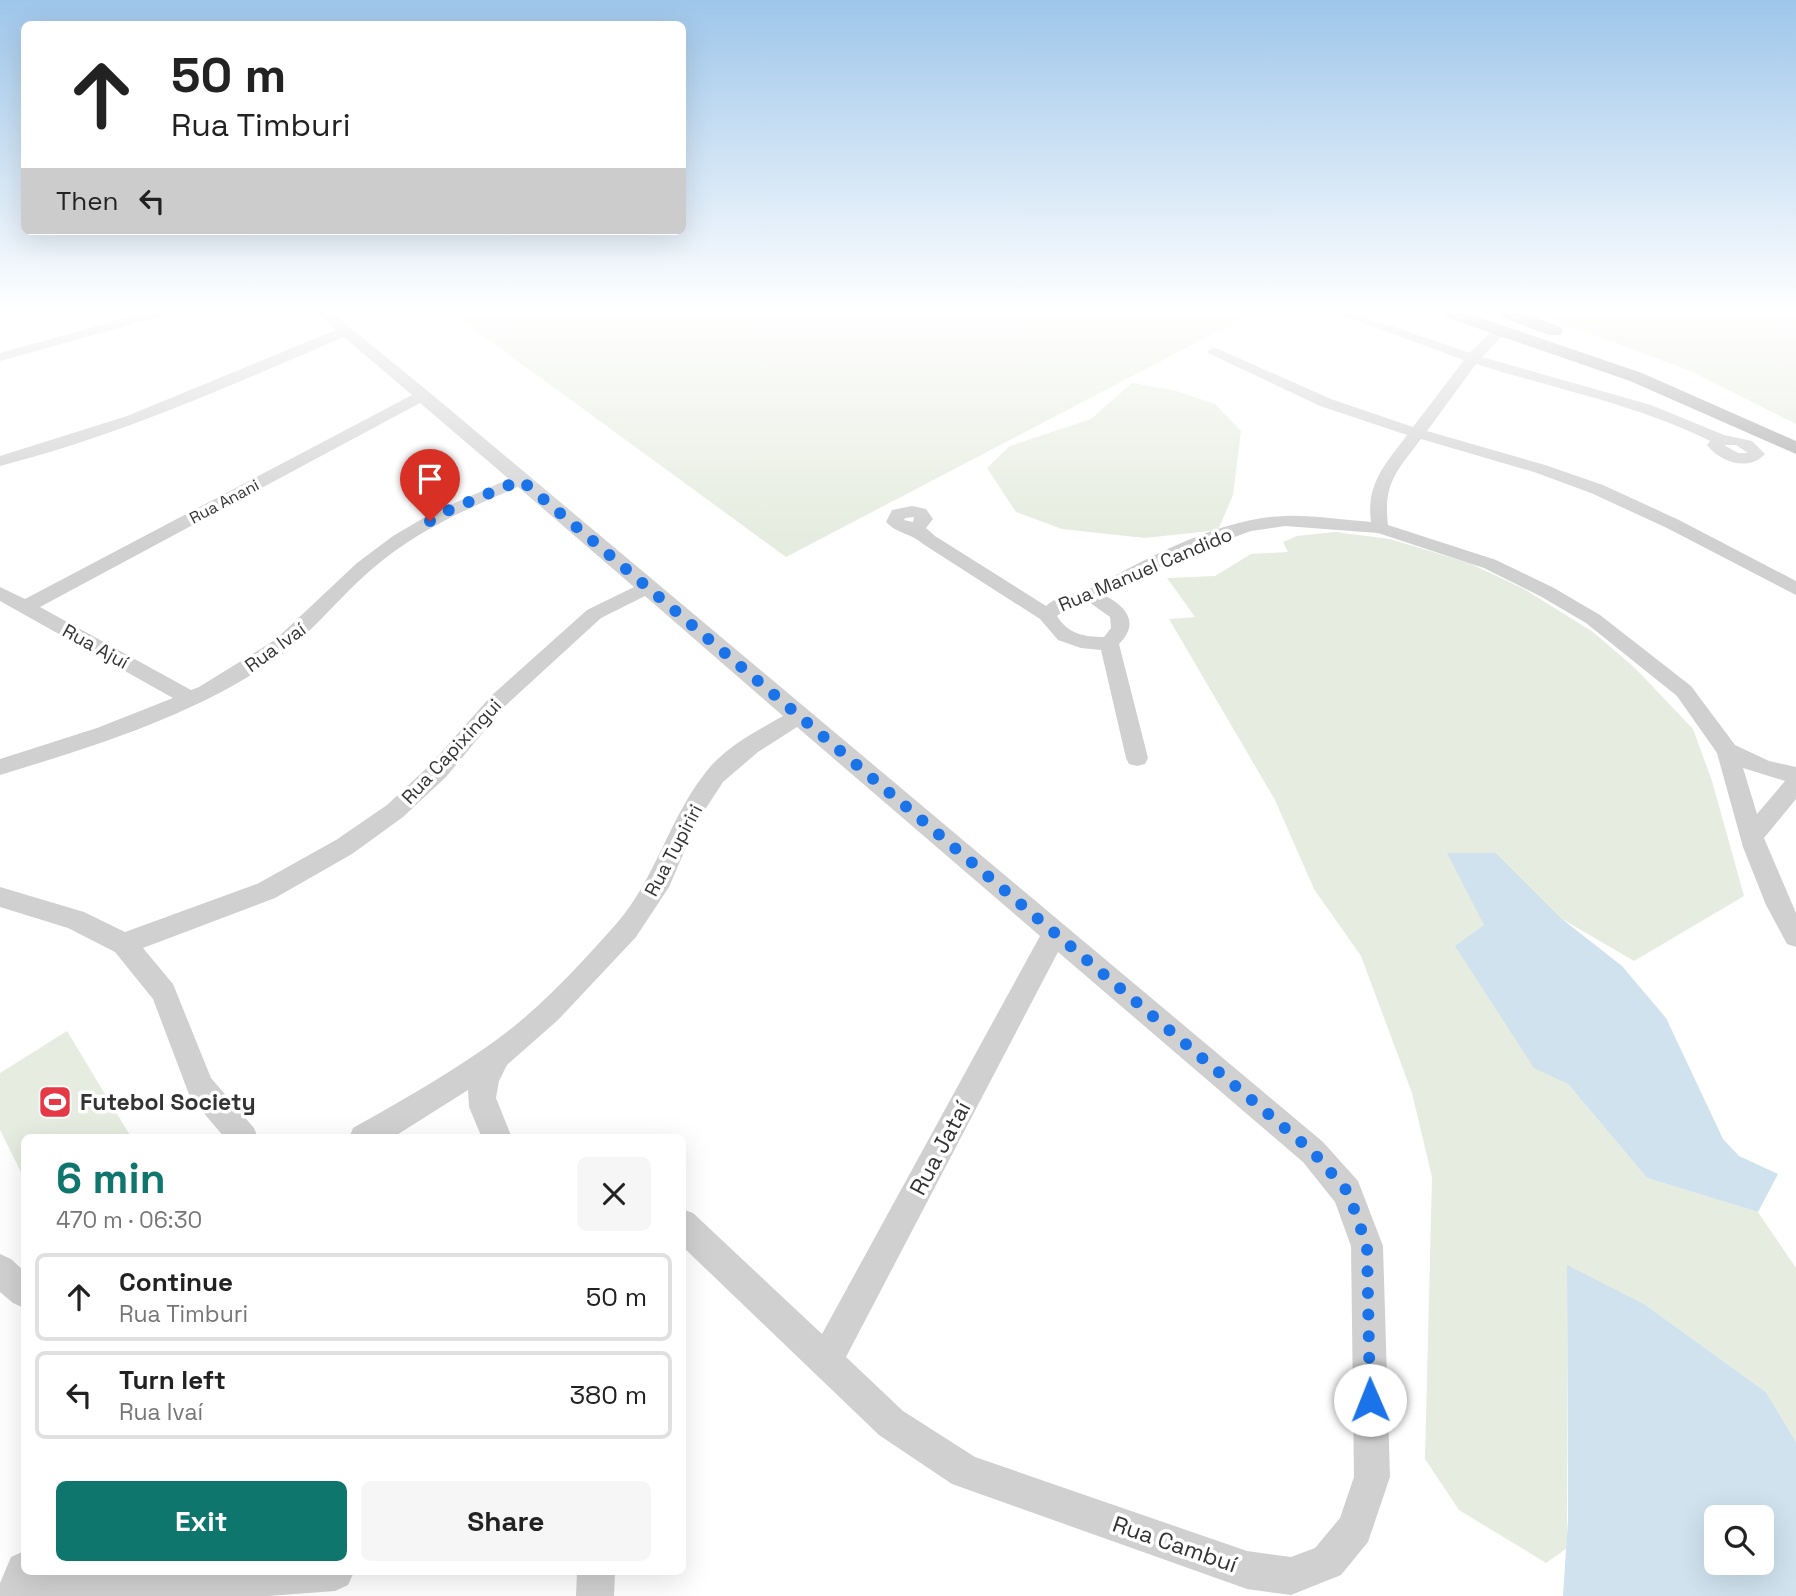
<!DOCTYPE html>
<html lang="en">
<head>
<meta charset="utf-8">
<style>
  :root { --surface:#fff; --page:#f6f6f6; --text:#222; --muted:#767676; --line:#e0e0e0; --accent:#0f766e }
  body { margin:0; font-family:"Space Grotesk",sans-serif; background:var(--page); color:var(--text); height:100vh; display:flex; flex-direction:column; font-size:26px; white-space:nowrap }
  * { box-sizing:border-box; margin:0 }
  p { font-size:23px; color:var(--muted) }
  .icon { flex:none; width:38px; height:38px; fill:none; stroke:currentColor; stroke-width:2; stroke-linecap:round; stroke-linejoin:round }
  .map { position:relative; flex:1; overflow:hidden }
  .panel { position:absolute; left:21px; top:1134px; width:665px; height:441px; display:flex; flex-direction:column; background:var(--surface); border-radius:10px; box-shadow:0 7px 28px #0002 }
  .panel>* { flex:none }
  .hud { position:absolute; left:21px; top:21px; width:665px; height:214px; border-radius:10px; box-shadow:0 7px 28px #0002; background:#fff; color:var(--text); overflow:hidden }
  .buttons { position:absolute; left:1704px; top:1505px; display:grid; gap:14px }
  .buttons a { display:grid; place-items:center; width:70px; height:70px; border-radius:10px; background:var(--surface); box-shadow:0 7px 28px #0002; font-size:35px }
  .pin { position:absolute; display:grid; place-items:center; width:60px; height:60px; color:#fff; margin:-72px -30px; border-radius:50% 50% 50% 0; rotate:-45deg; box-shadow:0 0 7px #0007 }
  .pin .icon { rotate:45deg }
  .me { position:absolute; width:77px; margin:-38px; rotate:359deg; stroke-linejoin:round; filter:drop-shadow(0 0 5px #0008) }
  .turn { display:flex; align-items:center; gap:24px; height:147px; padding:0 35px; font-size:32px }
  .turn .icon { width:91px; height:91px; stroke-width:2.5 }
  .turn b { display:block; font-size:49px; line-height:60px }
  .then { display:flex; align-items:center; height:66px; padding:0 35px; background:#0003; gap:14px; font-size:26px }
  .round { display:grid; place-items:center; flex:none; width:74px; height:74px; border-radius:10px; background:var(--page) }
  .overview { display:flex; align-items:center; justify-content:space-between; height:119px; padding:0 35px }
  h1 { font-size:42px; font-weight:800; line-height:52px; color:var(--accent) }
  .cta { display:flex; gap:14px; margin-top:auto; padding:14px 35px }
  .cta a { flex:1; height:80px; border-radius:10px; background:var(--accent); color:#fff; font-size:28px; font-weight:800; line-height:80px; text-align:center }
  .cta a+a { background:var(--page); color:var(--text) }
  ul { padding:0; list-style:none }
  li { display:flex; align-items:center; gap:21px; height:88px; margin:0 14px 10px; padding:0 21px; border:4px solid var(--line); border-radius:10px }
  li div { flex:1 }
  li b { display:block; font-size:26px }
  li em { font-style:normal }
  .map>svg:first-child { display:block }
</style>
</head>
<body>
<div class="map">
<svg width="1796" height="1596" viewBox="0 0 1796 1596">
  <rect width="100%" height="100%" fill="#fff"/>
  <path fill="#e6ecdf" d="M452,313H1253L786,557Z
    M1535,313H1796V424L1693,372Z
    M1132,383L1173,390L1215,404L1241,431L1233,495L1218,530L1145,538L1062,529L1016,512L987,468L1010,446L1091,419Z
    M1335,532L1390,539L1469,563L1524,589L1593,632L1635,668L1693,729L1712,781L1744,896L1634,961L1562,919L1496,853L1448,854L1485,925L1534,1067L1568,1084L1647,1178L1758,1212L1796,1268V1442L1766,1392L1644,1304L1567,1266V1548L1546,1563L1459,1510L1425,1459L1432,1177L1412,1093L1361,956L1314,889L1275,800L1169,619L1195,617L1167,578L1215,576L1251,554L1288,552L1283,542L1297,536Z
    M67,1031L131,1137L24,1138V1178L0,1130V1073Z"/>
  <path fill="#cfe2ee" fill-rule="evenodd" d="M1447,853H1496L1562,919L1622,966L1666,1018L1723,1139L1739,1156L1778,1174L1758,1212L1647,1178L1568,1084L1534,1068L1455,946L1484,925Z
    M1567,1265L1644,1304L1766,1392L1796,1442V1596H1563L1568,1520ZM1717,1517H1762V1563H1717Z"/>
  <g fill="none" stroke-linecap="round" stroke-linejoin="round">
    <path fill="#d0d0d0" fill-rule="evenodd" d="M143,313H164L162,316L0,361V353Z
      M317,313H332L429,392L1323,1142L1358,1181L1383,1246L1390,1477L1368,1542L1341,1575L1291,1595L1247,1589L952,1484L879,1435L682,1246V1209L693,1213L822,1334L1040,936L797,727L758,752L723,782L697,822L669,887L636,937L558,1020L507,1065L499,1081L496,1098L512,1138H482L469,1107L468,1090L392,1138H349L353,1128C398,1103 443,1077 485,1048C534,1015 578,967 617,923C656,878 669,818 706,772C725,747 757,731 783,716L645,596L601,618L505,706L446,777L403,817L352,854L275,898L143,948L173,984L211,1078L254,1128L258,1138H225L190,1097L153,999L115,952L68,928L0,907V887L84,912L125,932L257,884L336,840L387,805L430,765L491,696L587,610L634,587L518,487C466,509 414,532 371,570C337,599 310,636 273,661C190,717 95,746 0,775V759L97,728L173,698L0,601V587L25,599L412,395L344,337C231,385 119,436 0,466V456L127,416L336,330ZM420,403L509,479L432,513L393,536L357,563L275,640L199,687L191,690L40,607ZM1058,952L1303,1162L1335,1202L1351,1246L1354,1477L1340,1518L1315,1548L1291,1557L1247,1551L975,1457L903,1411L846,1357Z
      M1335,313H1354L1470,353L1494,328H1504V334L1482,357L1651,405L1724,435L1752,441L1765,454C1749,472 1720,462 1707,445L1710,441C1636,404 1554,389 1476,364L1427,431L1545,465L1603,485L1679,520L1796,581V595L1667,528L1591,493L1534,472L1421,439C1397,471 1383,483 1388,525L1496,560L1554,588L1600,615L1691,686L1735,745L1769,761L1796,767V799L1764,838L1796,913V947L1787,944L1766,905L1743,847L1717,753L1677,696L1586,623L1540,596L1484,568L1378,533L1285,526L1251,531L1177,558L1106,596C1128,608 1139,624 1119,644L1148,758L1145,764L1137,766L1129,764L1126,758L1101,650L1081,648L1058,640L1040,619L923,544C911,533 897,534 886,522L892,510L912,506L926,509L933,519L926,528L935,536L1046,606C1061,593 1078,595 1095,586C1151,557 1220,518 1285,516C1313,515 1343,520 1371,522C1366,483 1385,465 1407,435L1320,406L1206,352L1213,348L1218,349L1331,399L1413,427L1464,360ZM1724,445H1736L1748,453H1738ZM914,517L913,522L904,520L905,518ZM1089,602L1110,617L1111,628L1104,637C1084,637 1068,634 1057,616L1070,606ZM1743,768L1785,781L1757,814Z
      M0,1254L11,1259L24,1271V1308L13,1303L0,1292Z
      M24,1551V1572H42L41,1575L92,1572H354L348,1585L335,1591L268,1596H0V1583L11,1557Z
      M577,1572H615L614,1596H576Z"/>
    <path fill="#ababab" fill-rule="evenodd" d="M1443,313H1466L1642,373L1796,441V454L1630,381L1445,317Z
      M1499,313H1522L1561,327L1563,331L1561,335H1549L1501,317Z"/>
  </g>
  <linearGradient id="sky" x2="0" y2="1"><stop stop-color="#9ec6ea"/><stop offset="0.58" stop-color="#fff"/><stop offset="1" stop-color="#fff" stop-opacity="0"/></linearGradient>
  <rect width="1796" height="536" fill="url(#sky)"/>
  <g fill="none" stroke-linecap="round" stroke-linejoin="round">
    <path stroke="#1a73e8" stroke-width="12" stroke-dasharray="0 21.6" d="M430,521L447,511L521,480L1313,1152L1348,1192L1367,1246L1370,1400"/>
  </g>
  <defs>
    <symbol id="stadium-square" viewBox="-11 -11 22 22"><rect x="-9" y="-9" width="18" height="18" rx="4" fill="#e63946" stroke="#fff"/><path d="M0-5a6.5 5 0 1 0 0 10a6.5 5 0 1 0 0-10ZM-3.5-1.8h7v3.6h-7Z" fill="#fff"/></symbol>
  </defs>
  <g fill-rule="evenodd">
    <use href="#stadium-square" x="36" y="1083" width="38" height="38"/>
  </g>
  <g text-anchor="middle" stroke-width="7" stroke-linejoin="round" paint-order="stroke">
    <g font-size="16" fill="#333" stroke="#fff">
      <text transform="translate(224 501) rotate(-28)" y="6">Rua Anani</text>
    </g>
    <g font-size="19" fill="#333" stroke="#fff">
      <text transform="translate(1145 569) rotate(-23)" y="7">Rua Manuel Candido</text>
      <text transform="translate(96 646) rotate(29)" y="7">Rua Ajuí</text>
      <text transform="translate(275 647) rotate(-36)" y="7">Rua Ivaí</text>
      <text transform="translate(451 751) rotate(-47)" y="7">Rua Capixingui</text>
      <text transform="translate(673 850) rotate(-62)" y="7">Rua Tupiriri</text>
    </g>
    <g font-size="23" font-weight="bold" fill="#333" stroke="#fff" text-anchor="start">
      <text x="80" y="1110">Futebol Society</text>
    </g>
    <g font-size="23" fill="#333" stroke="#fff">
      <text transform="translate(940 1148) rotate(-62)" y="8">Rua Jataí</text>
      <text transform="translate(1175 1544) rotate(19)" y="8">Rua Cambuí</text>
    </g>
  </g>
</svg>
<div class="buttons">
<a><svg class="icon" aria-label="search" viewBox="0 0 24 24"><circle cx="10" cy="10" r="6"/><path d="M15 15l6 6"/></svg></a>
</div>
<div class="pin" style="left:430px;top:521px;background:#d93025"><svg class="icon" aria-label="arrive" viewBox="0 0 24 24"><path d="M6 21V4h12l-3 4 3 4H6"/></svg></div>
<svg class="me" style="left:1370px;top:1400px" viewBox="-20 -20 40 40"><circle r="19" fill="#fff"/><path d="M0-13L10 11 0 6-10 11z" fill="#1a73e8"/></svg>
<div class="hud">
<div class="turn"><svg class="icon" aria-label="ahead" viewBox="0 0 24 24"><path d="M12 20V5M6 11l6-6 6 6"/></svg><div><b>50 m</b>Rua Timburi</div></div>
<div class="then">Then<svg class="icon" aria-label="left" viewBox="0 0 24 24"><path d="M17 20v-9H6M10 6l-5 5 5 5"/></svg></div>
</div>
<section class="panel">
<div class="overview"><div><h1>6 min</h1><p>470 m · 06:30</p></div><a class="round"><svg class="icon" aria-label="close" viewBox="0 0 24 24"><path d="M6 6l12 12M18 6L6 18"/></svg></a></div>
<ul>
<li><svg class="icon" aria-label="ahead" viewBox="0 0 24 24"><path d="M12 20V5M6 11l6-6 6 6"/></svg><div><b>Continue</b><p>Rua Timburi</p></div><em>50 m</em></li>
<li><svg class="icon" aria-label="left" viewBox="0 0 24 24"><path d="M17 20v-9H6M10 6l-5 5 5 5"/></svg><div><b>Turn left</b><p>Rua Ivaí</p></div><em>380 m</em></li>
</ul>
<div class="cta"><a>Exit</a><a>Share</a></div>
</section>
</div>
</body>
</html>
